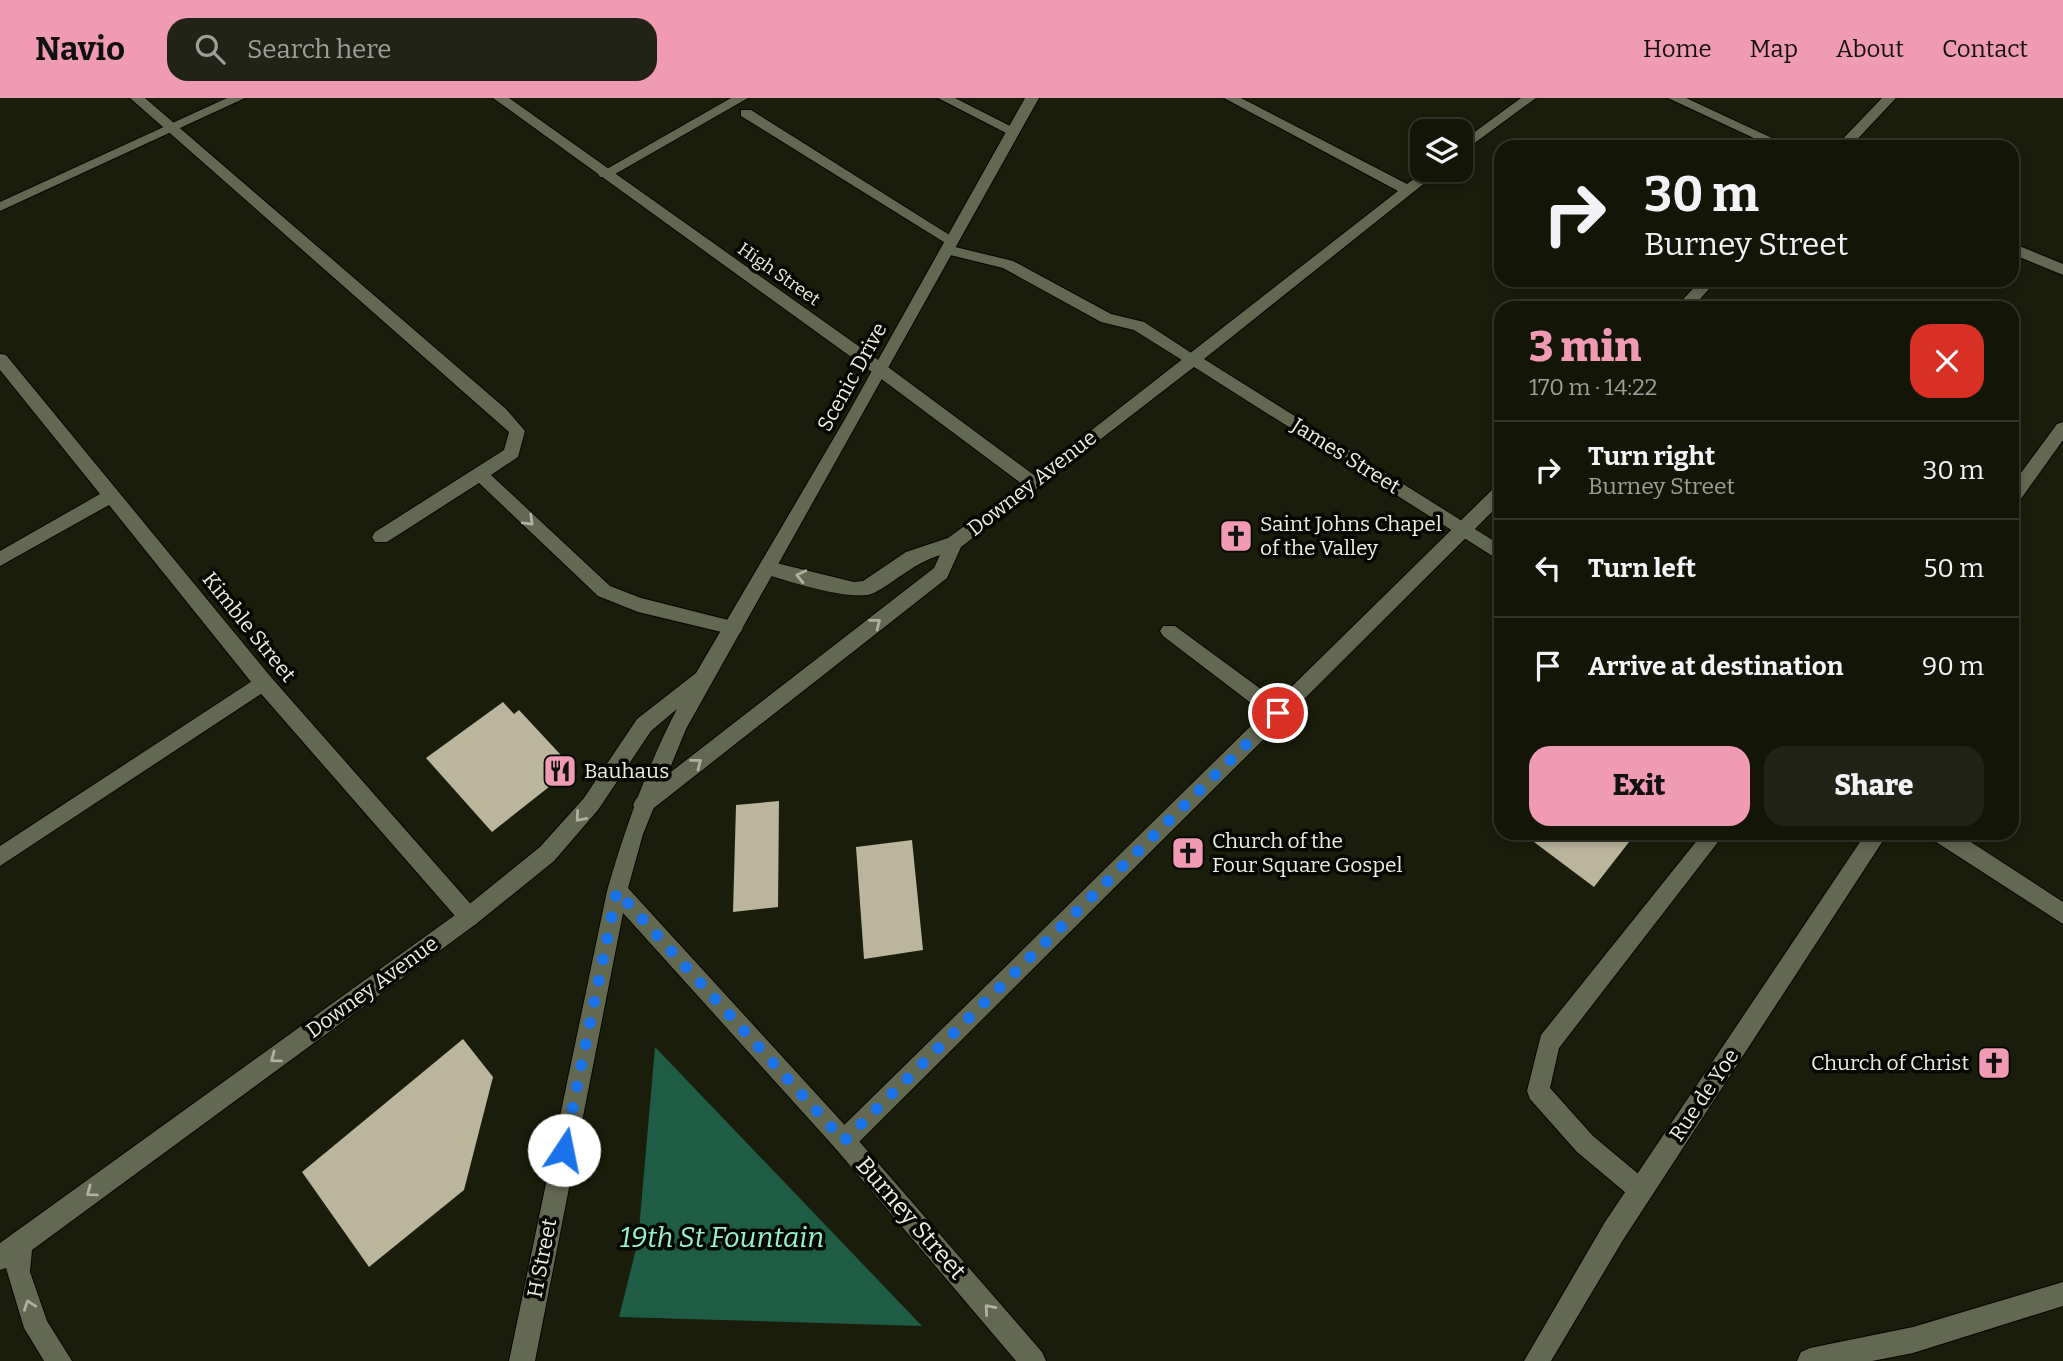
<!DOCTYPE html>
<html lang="en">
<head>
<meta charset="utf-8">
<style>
  :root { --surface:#131607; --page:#202315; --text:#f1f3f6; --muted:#9d9f9b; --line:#323528; --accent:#f09ab4 }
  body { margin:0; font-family:Bitter,serif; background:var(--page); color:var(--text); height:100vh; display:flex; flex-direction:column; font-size:26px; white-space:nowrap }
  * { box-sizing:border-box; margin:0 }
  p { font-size:23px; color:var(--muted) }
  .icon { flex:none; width:38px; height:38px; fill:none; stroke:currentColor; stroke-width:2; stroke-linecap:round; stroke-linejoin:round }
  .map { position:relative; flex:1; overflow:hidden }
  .side { position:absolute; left:1494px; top:203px; width:525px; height:539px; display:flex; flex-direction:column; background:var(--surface); border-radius:21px; box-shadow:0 4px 10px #0003,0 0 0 2px var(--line) }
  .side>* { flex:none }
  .top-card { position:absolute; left:1494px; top:42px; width:525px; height:147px; border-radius:21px; box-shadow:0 4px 10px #0003,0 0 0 2px var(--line); background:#131607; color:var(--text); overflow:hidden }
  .buttons { position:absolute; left:1410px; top:21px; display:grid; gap:14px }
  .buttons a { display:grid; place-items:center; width:63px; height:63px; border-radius:14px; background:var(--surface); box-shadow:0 4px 10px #0003,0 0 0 2px var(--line); font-size:35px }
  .pin { position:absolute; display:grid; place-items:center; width:60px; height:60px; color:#fff; margin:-30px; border:4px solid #fff; border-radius:50%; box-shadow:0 2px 7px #0007 }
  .me { position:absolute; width:77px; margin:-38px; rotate:11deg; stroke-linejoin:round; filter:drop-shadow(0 0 5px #0008) }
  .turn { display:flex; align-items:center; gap:24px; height:147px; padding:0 35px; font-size:32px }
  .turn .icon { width:91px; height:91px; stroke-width:2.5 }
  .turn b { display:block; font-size:49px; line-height:60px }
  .round { display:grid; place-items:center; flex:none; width:74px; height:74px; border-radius:21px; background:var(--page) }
  .headline { display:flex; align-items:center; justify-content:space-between; height:119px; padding:0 35px }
  h1 { font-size:42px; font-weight:800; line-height:52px; color:var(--accent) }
  .button { display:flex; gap:14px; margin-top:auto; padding:14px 35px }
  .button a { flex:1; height:80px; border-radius:21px; background:var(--accent); color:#111; font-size:28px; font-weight:800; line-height:80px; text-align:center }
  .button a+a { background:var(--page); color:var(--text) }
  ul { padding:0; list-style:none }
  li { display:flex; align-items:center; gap:21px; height:98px; padding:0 35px; border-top:2px solid var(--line) }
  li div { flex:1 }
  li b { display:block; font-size:26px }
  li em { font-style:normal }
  header { display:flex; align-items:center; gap:42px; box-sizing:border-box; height:98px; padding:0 35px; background:var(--accent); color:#111 }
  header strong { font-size:33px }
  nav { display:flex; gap:38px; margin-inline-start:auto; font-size:24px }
  .search { width:490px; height:63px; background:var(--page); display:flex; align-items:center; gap:18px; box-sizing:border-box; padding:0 24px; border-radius:21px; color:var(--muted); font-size:26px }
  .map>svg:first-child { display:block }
</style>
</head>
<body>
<header>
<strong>Navio</strong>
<div class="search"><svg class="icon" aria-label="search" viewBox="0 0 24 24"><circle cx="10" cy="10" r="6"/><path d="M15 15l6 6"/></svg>Search here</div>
<nav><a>Home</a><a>Map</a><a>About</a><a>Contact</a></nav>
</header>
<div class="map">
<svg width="2063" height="1263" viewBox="0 0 2063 1263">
  <rect width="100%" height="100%" fill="#191d09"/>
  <path fill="#1f5c45" d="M655,949L922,1228L619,1219L638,1143Z"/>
  <path fill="#bbb59c" d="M503,604L514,616L519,612L573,670L492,734L426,660Z
    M779,703L778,809L733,814L736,707Z
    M1522,735H1636L1594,789Z
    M912,742L923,852L864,861L856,749Z
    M463,941L493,979L464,1092L369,1169L302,1074Z"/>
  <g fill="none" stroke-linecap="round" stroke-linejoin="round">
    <defs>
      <path id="service" d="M130,0H145L506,311L525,333L518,359L491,377L610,488L641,500L740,525L743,530L740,535L734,537L638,514L598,498L479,385L387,444H375L372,439L375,434L504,352L509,334Z
        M731,0H748L610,79H600L598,76Z
        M938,0H955L1020,33L1008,36Z
        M1882,0H1896L1850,49H1835Z
        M741,12H751L959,143L952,148L947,146L741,18Z
        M947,147L1013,163L1111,216L1144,224L1199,260L1197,264H1185L1134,232L1101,224L1003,170L942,155L940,152Z
        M1701,182H1717L1692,210H1675Z
        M1502,387V404L852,1051L844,1055L836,1051L832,1043L836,1035L1264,615L1163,538L1160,533L1163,528H1175L1277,603L1496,388Z
        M263,576L270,578L272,584L270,590L0,768V748Z
        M1703,735H1725L1559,950L1550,990L1593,1038L1648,1084L1652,1092L1648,1100L1640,1104L1632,1100L1577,1054L1530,1001L1527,993L1541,937Z"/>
      <path id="minor" d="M227,0H245L0,113V104Z
        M1224,0H1241L1407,86L1426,72H1441L1204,261L1502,448V464L1194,269L961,449L947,480L650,713L643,716L636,713L633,707L636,701L934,470L940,457C914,465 898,482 874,495C854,505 784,482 762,475L759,470L762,465L768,463L854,484L863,483L906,454L948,440L1022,386L876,277V269H888L1034,377L1398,93Z
        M1521,0H1536L1461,55V44Z
        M1668,0H1686L1791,49H1773Z
        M2012,145L2063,166V177L2012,156Z
        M0,256L6,257L270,578L476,812L480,819L476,826L469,829L462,826L256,590L109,407L0,468V453L100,396L0,272Z
        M2063,324V342L2018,405L2012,406V387L2057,326Z
        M1866,735H1888L1623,1142L1551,1263H1524L1605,1124Z
        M1930,735H1957L2063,804V826L1933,742Z"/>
      <path id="tertiary" d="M493,0H509L888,269V277H876Z"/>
      <path id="secondary" d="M1025,0H1039L686,631L643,736L628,790L852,1035L1042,1254L1046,1263H1016L836,1051L623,815L535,1263H509L607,793C625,730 647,669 677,611L651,633L598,712L554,763L476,826L32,1152L30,1174L47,1223L72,1263H44L24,1230L6,1170L0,1172V1145L462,812L540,749L584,700L637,621L696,575L845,321Z
        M2063,1184V1208L1913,1255L1872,1263H1797L1801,1254L1810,1250L1913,1229Z"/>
    </defs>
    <use href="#service" stroke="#050700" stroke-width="2"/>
    <use href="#minor" stroke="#050700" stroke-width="2"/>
    <use href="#tertiary" stroke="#050700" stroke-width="2"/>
    <use href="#secondary" stroke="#050700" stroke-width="2"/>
    <use href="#service" fill="#636851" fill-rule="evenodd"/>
    <use href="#minor" fill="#636851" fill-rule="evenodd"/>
    <use href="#tertiary" fill="#636851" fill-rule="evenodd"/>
    <use href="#secondary" fill="#636851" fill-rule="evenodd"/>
  </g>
  <defs><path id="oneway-chevron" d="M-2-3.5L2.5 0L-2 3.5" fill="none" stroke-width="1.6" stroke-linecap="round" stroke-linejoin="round" transform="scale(1.75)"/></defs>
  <g stroke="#aeb2a0">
    <use href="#oneway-chevron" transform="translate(529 423) rotate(44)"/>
    <use href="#oneway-chevron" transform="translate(801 478) rotate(-167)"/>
    <use href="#oneway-chevron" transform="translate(876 525) rotate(-38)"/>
    <use href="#oneway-chevron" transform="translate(697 665) rotate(-38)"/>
    <use href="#oneway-chevron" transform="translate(580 719) rotate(131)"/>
    <use href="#oneway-chevron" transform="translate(275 960) rotate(144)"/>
    <use href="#oneway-chevron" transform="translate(91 1094) rotate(144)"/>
    <use href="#oneway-chevron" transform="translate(29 1207) rotate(-109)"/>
    <use href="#oneway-chevron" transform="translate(989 1211) rotate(-131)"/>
  </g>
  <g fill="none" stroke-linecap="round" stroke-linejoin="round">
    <path stroke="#1a73e8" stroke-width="12" stroke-dasharray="0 21.6" d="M564,1052L617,793L844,1043L1278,615"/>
  </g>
  <defs>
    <symbol id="church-square" viewBox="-11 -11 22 22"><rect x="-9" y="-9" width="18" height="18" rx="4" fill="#f09ab4" stroke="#050702"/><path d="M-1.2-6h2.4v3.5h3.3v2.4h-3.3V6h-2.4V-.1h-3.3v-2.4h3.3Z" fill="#111"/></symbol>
    <symbol id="restaurant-square" viewBox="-11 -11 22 22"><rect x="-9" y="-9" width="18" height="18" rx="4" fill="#f09ab4" stroke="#050702"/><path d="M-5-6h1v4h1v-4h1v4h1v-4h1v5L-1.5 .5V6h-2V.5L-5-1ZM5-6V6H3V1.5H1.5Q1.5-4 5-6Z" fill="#111"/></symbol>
  </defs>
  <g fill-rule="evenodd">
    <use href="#church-square" x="1217" y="419" width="38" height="38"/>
    <use href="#restaurant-square" x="541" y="654" width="38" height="38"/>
    <use href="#church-square" x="1169" y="736" width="38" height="38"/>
    <use href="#church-square" x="1975" y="946" width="38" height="38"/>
  </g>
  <g text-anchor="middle" stroke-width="7" stroke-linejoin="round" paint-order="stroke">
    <g font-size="18" fill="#ebeee1" stroke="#050702">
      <text transform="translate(779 176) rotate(35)" y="6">High Street</text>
    </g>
    <g font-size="21" fill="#ebeee1" stroke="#050702">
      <text transform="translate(852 279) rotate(-61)" y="7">Scenic Drive</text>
      <text transform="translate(1346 358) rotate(32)" y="7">James Street</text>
      <text transform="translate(1032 385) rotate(-38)" y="7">Downey Avenue</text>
      <text transform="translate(249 529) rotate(51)" y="7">Kimble Street</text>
      <text transform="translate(372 889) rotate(-36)" y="7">Downey Avenue</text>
      <text transform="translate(1704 997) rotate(-56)" y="7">Rue de Yoe</text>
      <text transform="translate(542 1160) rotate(-79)" y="7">H Street</text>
    </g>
    <g font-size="21" fill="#ebeee1" stroke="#050702" text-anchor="start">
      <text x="1260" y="433">Saint Johns Chapel<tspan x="1260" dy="24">of the Valley</tspan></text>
      <text x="584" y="680">Bauhaus</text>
      <text x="1212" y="750">Church of the<tspan x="1212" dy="24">Four Square Gospel</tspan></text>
      <text x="1969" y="972" text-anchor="end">Church of Christ</text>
    </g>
    <g font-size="24" fill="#ebeee1" stroke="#050702">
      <text transform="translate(911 1120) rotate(49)" y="8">Burney Street</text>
    </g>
    <g font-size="28" font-style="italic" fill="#97f2cb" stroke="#050702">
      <text x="722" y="1149">19th St Fountain</text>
    </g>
  </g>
</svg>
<div class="buttons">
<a><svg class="icon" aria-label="layers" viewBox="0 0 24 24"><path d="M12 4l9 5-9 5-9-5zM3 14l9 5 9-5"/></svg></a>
</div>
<div class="pin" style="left:1278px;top:615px;background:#d93025"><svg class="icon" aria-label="arrive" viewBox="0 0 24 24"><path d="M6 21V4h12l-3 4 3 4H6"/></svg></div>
<svg class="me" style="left:564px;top:1052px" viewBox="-20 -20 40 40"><circle r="19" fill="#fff"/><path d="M0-13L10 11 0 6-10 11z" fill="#1a73e8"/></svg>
<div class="top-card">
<div class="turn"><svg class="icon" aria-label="right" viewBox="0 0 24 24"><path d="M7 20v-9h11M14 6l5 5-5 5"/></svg><div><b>30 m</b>Burney Street</div></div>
</div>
<section class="side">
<div class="headline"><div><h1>3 min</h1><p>170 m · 14:22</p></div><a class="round" style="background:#d93025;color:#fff"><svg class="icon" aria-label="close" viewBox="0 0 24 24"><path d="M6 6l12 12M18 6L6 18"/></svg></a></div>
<ul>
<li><svg class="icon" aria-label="right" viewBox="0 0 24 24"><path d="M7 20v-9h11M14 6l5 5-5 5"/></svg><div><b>Turn right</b><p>Burney Street</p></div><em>30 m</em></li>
<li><svg class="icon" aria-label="left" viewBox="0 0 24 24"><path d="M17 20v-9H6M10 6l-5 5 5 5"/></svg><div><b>Turn left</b></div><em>50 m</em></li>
<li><svg class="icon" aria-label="arrive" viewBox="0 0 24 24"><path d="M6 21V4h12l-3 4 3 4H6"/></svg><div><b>Arrive at destination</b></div><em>90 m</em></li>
</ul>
<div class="button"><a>Exit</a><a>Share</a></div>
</section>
</div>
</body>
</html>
